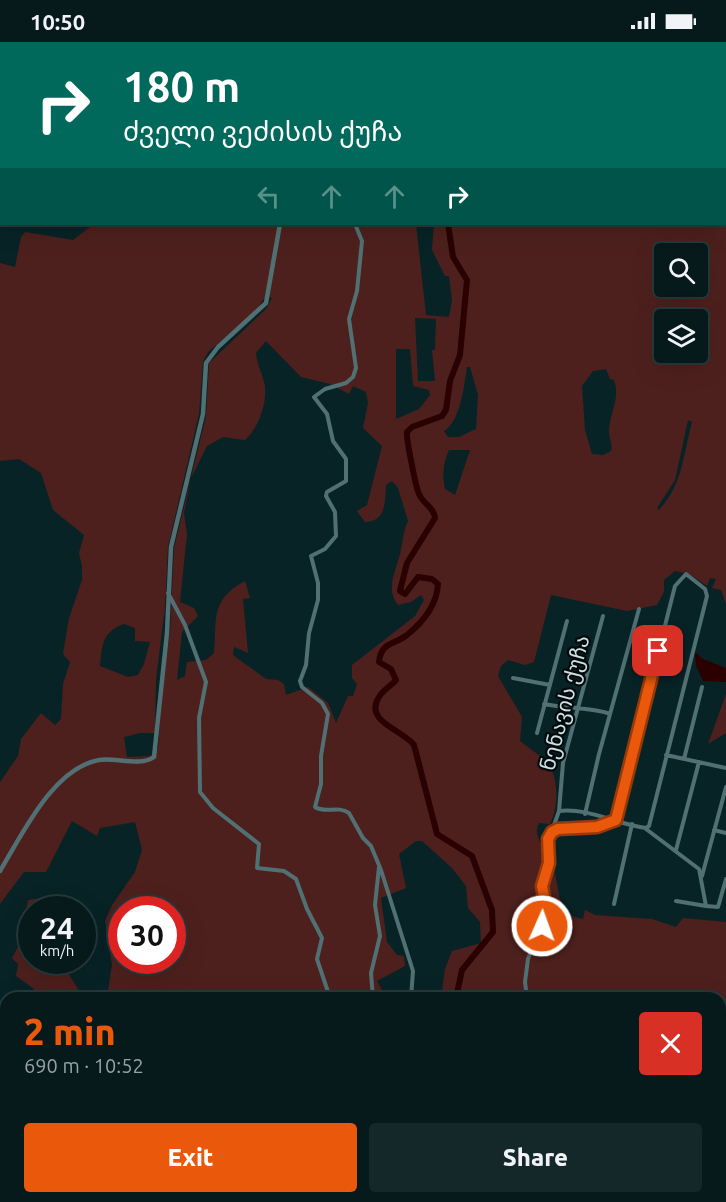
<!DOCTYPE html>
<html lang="en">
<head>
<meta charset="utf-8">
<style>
  :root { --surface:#061a1c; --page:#142729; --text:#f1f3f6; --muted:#98a1a3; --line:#27383b; --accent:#ea580c }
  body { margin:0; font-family:Ubuntu,"Noto Sans Georgian",sans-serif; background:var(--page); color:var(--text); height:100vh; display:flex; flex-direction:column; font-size:22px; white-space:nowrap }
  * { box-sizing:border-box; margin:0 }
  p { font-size:20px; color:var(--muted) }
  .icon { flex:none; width:33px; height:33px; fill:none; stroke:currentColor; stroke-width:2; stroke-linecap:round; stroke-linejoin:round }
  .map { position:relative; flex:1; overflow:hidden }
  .details { position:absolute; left:0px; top:950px; width:726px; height:212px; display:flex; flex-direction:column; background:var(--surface); border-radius:18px 18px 0 0; box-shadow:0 6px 24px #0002,0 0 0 2px var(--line) }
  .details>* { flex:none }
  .banner { position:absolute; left:0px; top:0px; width:726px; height:183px; box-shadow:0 6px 24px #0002,0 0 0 2px var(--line); background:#00695c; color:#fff; overflow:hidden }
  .controls { position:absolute; left:654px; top:201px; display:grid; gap:12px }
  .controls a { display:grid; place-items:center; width:54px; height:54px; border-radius:6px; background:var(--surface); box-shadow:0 6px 24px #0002,0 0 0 2px var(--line); font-size:30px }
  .speed { position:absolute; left:18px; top:854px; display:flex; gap:12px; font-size:30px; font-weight:700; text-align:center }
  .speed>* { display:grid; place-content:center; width:78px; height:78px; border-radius:50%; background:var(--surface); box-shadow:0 6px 24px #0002,0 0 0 2px var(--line); line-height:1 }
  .speed small { font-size:15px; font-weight:400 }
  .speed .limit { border:9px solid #d22; background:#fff; color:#111 }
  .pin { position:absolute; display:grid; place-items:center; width:51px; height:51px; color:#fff; margin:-26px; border-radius:12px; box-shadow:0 3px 9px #0006 }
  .me { position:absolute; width:66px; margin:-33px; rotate:2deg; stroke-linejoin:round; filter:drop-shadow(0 0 4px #0008) }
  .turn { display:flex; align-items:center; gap:21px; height:126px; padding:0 24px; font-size:27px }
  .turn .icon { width:78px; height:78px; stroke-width:2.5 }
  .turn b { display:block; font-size:42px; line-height:51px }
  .lanes { display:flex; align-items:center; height:57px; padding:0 24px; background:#0003; justify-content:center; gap:30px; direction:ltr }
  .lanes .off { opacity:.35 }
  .round { display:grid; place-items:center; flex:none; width:63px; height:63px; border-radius:6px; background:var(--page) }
  .headline { display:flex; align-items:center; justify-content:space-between; height:102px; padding:0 24px }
  h1 { font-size:36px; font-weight:800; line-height:45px; color:var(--accent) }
  .button { display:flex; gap:12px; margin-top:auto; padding:12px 24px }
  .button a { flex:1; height:69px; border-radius:6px; background:var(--accent); color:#fff; font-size:24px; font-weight:800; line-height:69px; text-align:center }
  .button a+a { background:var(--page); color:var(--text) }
  .status { display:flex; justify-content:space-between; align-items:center; height:42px; padding:0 30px; background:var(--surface); direction:ltr }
  .status svg { height:16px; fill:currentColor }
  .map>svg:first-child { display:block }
</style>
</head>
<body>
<div class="status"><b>10:50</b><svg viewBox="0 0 49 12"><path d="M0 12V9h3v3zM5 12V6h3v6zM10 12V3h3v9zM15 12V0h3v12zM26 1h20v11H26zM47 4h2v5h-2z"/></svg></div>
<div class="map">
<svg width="726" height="1160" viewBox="0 0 726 1160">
  <rect width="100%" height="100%" fill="#082326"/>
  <path fill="#4d201d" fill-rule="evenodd" d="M259,0H726V562L721,548L712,546L716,537L710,536L707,544L689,532L675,529L664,538V550L657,563L627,569L551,553L534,620L525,623L508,618L501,624L498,634L522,675L520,699C528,705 538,712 546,719C559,733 559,766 550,782L539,781C532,794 545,804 547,817H552L563,872L583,877L585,868L595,873L652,877L676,885L683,876L726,880V1147L715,1160H516V1155H720V956L441,955L445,927L452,909L481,901L480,880L468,866L466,844L452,826L422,799H416L399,812L406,846L381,856L387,900L397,913L404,914L405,924L377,939L386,955H107L112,923L105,879L112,863L135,830L142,808L135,780L100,786L97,794L72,779L46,830H24L0,862V740L18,714L21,697L41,671L55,683L61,677L63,642L70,620L63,612L69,576L82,538V524L79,511L84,493L53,468L41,431L19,417L0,419V221L15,225L21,195L25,190L73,198L94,182H416L426,273L449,275L452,258L449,234H445L432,208L434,182H724V2ZM664,212H698V244H664ZM266,254L272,256L266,267L209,321L206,374L174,506L170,590L163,635L158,706L150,714L127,715L124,695L140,691H155L156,637L165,566L168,505L199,372L203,320L208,310L257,267ZM415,276L436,277L435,308H432L435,339H418ZM664,278H698V310H664ZM266,299L301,335L330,342L349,352L353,344L366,350L368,361L363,386L382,404L367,463L357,469L365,480C386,479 385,461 386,443L392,439L398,446L408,479C403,490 403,499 400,512C396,529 385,547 398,563L411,560L421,553L424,558L415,574L352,623V636L357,642L353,654H348L336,681L328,661L308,645L286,653L284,642L278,638L266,637L233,613L234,605L248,611L243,557L250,556L245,539C210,558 217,576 214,611L206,618L187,620L185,634L177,638L182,590L198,574L194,566L180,560L187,492L184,471L191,436L207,404L223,395L245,398C258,387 267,362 265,344C263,333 257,323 256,311ZM396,307H410L413,344L429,348L430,353L419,367L396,377ZM467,325H470L478,353L476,387L459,395H448L444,389C461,379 464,343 467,325ZM606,327L610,337L614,338C621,357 609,371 609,390C609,397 613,401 611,409L603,413L592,412L585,388L582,344L593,329ZM688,378L692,380C683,413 683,442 659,468L657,466L675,438ZM449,408H470L455,453L445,447C442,432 443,422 449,408ZM124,582L135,586V599L150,600L144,622L138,633L128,635L100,624C102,603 102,590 124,582ZM122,867H172V918H122Z
    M726,652V691L708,702Z
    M48,855L68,867H32V918H60L83,955H29L34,947L16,934L18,922L12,916L20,901L28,858Z
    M6,991V1155H66L64,1160H0V994Z
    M125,1155H303L314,1160L317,1155H431L429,1160H126Z"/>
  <path fill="#2a0000" d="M695,610L703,617L726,626V640L703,639L696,624Z"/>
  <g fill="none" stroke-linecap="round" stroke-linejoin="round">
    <path stroke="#2a0000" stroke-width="6" d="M477,0V2
      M448,182L453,215L467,238L460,313L450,339L446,368L442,374L412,385L407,390C406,396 416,446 419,452C423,462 434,465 435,476L407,521L400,549L405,552L418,535L432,537L438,542C437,562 423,580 407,593C394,603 381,600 379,620L391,627L396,638C391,644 383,648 379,655C363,680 404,688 414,703L437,792L472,814L492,868L493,890L462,928L456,956
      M402,1160L403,1155"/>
    <path stroke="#517073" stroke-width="4" d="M334,0L335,2
      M42,2L43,0
      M73,2V0
      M214,2V0
      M301,2V0
      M0,150L2,147
      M355,182L362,199L357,249L349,277L356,326L353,335L346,341L325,347L314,355L327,372L333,399L346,417V439L327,450L326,454L335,470L336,494L325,507L311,514L318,541V558L309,591L306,623L300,639L302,645L322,661L328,672L321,714V742L315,765C325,772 337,763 349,771L363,796L371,804L381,828L413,929L411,956
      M168,551L185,583L206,640L199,676L200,750L213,766L259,802L257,826L284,829L296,837L307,867L322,896L317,917L330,956
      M513,636L550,643
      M544,662C563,666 596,666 610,672
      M537,691L567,579
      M666,713L726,726
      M684,717L702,645
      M559,769C587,765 619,783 646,786L649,784L707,554L705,547L686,532L675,544L616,778
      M585,772L599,712L639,567
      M646,787L699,827L706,864L718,865L726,837
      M714,788L726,791
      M552,789L559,769L563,721L603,574
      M676,808L699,720
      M702,834L726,745
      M676,859L706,864
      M614,862L632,782
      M373,956L371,931L380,894L375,863L379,825
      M527,956L525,940L528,917L545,874L542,845L549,821L548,797L552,790L558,787L596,785L611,778
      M500,1155L502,1160
      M514,1155L515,1160
      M289,1160V1155"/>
    <path stroke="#517073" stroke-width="4.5" d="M162,0V2
      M0,829C22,793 53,726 99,718C116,715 139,725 154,715L167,591L171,505L203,372L206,321L218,305L266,261L280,182"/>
  </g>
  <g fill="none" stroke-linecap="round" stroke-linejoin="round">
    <defs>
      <path id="route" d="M542,884L546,867L542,844L549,821L548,797L552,790L558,787L597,785L616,778L658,609"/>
    </defs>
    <use href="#route" stroke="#983908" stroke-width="15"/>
    <use href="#route" stroke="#ea580c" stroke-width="10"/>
  </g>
  <g text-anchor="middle" stroke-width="4.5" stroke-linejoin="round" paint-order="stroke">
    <g font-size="21" fill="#d1e0e2" stroke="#020a0c">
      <text transform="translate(565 661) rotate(-75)" y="7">ნენავის ქუჩა</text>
    </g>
  </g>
</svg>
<div class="controls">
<a><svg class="icon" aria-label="search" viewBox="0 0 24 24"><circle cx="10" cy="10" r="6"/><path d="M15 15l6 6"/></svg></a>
<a><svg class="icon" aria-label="layers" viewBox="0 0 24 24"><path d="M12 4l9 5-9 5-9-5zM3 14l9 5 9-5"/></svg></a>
</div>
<div class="speed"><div>24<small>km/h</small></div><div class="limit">30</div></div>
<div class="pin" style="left:658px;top:609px;background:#d93025"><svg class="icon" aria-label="arrive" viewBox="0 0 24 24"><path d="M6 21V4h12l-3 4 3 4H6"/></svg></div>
<svg class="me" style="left:542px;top:884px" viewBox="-20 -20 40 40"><circle r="17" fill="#ea580c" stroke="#fff" stroke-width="3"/><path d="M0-11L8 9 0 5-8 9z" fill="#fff"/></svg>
<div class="banner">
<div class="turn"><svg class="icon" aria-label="right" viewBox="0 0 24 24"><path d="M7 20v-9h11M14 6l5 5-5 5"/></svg><div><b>180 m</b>ძველი ვეძისის ქუჩა</div></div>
<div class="lanes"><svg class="icon off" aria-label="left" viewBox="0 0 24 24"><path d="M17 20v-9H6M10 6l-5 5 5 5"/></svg><svg class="icon off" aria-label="ahead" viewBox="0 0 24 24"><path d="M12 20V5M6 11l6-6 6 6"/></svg><svg class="icon off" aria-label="ahead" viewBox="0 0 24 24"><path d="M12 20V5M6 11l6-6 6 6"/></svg><svg class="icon" aria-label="right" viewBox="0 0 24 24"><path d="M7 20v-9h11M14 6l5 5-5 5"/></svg></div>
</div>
<section class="details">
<div class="headline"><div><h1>2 min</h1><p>690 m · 10:52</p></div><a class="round" style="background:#d93025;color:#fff"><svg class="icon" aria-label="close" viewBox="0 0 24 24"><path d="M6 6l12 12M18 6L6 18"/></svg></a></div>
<div class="button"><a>Exit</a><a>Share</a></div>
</section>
</div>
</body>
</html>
